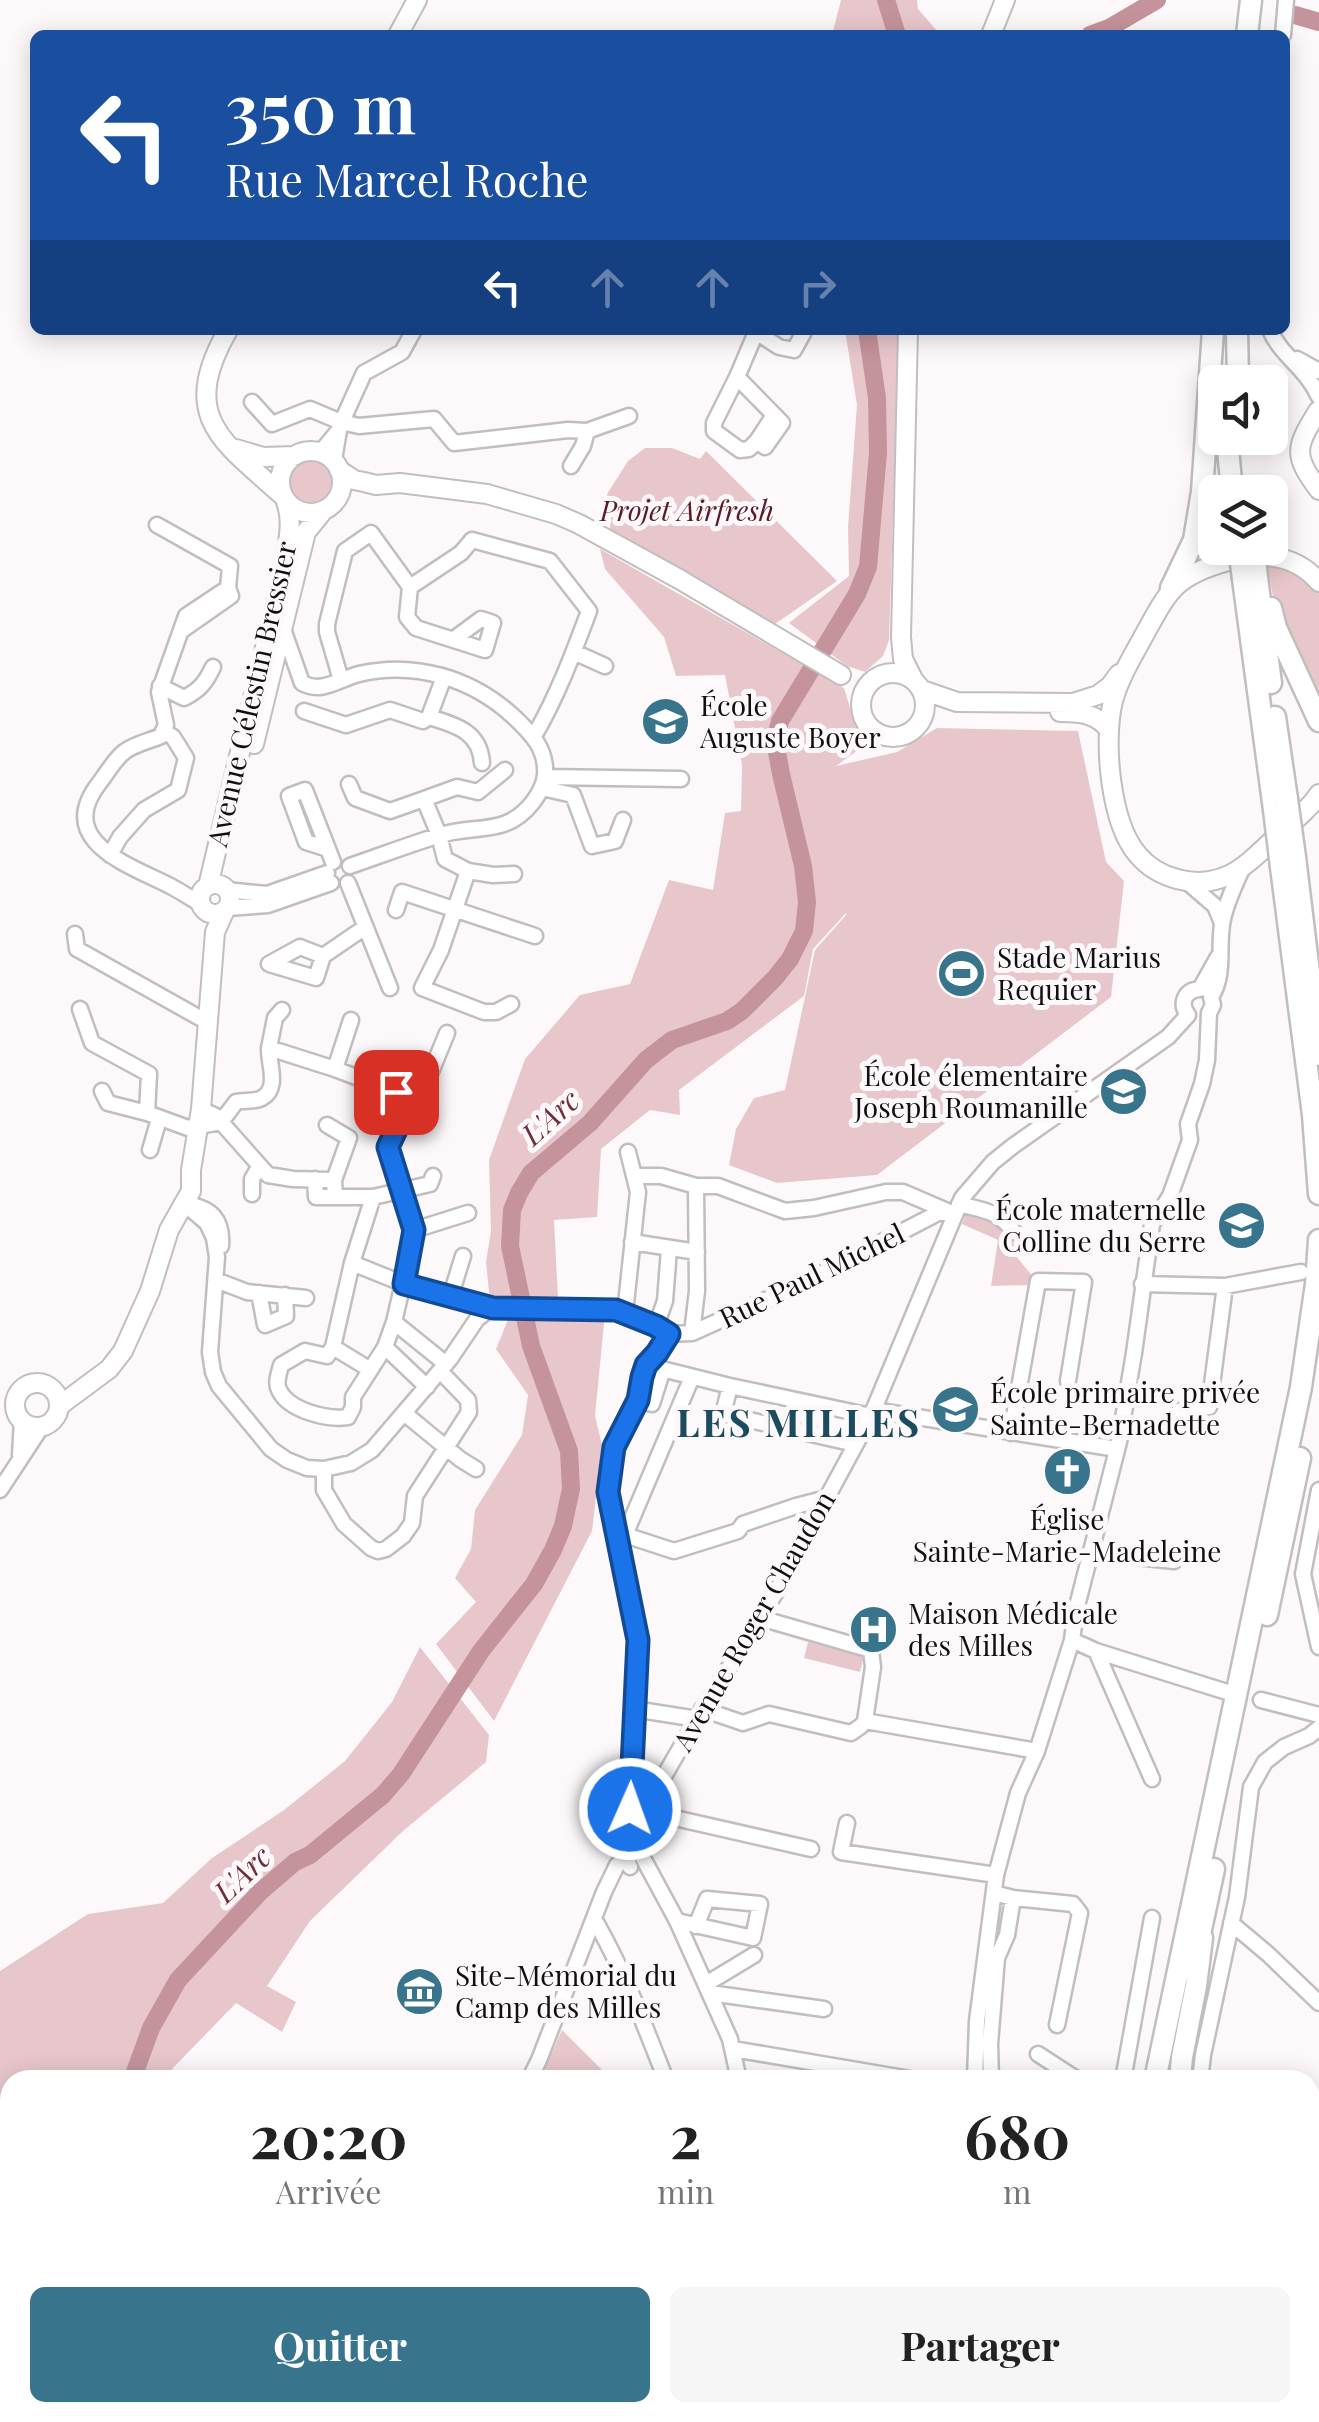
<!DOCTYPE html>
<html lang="fr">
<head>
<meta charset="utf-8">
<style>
  :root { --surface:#fff; --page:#f6f6f6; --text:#222; --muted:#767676; --accent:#38748c }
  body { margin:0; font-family:"Playfair Display",serif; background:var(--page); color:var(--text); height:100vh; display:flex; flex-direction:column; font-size:38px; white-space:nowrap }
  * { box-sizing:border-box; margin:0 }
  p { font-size:32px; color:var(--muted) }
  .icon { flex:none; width:55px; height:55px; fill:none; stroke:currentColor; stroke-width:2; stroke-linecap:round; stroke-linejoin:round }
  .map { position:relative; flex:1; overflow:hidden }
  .sheet { position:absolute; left:0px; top:2070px; width:1320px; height:352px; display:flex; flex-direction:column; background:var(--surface); border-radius:30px 30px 0 0; box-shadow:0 5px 25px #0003 }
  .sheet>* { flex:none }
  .banner { position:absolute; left:30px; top:30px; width:1260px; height:305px; border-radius:15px; box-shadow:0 5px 25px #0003; background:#1a4fa0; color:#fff; overflow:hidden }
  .fabs { position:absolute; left:1198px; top:365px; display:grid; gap:20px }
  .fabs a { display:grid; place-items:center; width:90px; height:90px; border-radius:15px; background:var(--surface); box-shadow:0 5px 25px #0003; font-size:50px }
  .pin { position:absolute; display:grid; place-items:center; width:85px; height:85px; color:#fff; margin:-42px; border-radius:20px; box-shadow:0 5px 15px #0006 }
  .me { position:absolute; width:110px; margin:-55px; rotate:2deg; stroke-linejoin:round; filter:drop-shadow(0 0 8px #0008) }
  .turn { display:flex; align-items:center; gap:35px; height:210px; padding:0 30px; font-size:45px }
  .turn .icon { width:130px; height:130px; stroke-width:2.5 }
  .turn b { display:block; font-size:70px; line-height:85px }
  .lanes { display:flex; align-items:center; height:95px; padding:0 30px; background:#0003; justify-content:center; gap:50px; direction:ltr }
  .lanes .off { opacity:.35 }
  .eta { display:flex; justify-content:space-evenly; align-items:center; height:170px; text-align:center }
  .eta b { font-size:60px; font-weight:700; line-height:70px }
  .action { display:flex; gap:20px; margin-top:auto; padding:20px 30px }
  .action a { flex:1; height:115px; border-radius:15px; background:var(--accent); color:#fff; font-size:40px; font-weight:700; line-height:115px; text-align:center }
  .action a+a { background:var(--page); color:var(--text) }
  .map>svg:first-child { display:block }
</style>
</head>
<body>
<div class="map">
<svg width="1319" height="2422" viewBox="0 0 1319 2422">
  <rect width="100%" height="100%" fill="#fdf9fa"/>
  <path fill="#e8c7cc" d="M841,0H917L918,9L938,32L954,35H832Z
    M845,330H899L889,640L883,656L865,672L847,666L789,623L849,576L848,527L857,405Z
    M645,448H672L700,459L706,451L837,581L775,624L610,530L611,511L607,494L628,461Z
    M287 481a24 24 0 1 1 48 0a24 24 0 1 1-48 0Z
    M600,549L844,688L854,721L872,740L836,766L897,752L937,728L1078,731L1106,862L1124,881L1111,997L877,1175L777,1183L729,1165L736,1129L754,1098L785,1090L815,950L846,915V913L813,949L804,996L679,1090L680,1115L650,1110L601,1149L597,1217L554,1220L558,1298L490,1302L486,1262L491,1231L489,1160L525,1059L580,995L630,984L669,880L713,890L725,813L741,811L742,765L725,675L676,676L664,637L605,569Z
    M1266,561C1289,564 1305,573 1319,592V708L1275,607Z
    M967,1210L989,1215L1012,1235L1016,1256L1034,1278L1032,1285L991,1286L998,1240L962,1224Z
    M605,1313L595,1416L602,1445L592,1531L494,1721L436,1644L476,1602L455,1578L471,1549L475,1510L522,1435L528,1395L496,1349L509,1317Z
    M808,1642L864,1656L860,1672L804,1658Z
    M420,1647L489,1735L486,1762L403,1831L310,1921L267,1986L296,2002L282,2032L236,2003L173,2068L164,2080H10V2239L0,2245V1971L88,1914L163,1903L212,1858L284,1810L345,1761L392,1702Z
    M562,2030L612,2080H540Z
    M1076,2412L1081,2422H799L798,2413Z"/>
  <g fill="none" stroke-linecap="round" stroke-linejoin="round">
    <path stroke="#c5939b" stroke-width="18" d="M886,0L897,35
      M1295,15L1319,22
      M1090,35L1109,28L1157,0
      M132,2080L151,2028L178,1980L260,1892L295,1862L310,1855L383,1795L401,1774L481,1651L534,1584L553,1550L563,1526L571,1489L569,1451L531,1346L510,1246L512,1210L519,1193L531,1173L590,1123L646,1060L672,1040L727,1021L742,1011L775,978L790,959L804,931L807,902L803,866L781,774L775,741L780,721L857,594L868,567L878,453L877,398L867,330
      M0,2204L10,2199"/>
    <defs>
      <path id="minor" d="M1283,35L1286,0
        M762,330L759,334L779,347L794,350L805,330
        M1270,330C1281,356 1307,369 1319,397
        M759,334L754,337L737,377L782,423L765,447L757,441L774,415
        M1297,359L1319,371
        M737,377L714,423V431L740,450L749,449L757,441
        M252,402L272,424L310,409L341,422L359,426L434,419L454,443L568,430L587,431L629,416
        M339,428L364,373L402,352L414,330
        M320,453L339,430L334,460
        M571,466L583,446L587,431
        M157,525L230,566L228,588
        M410,587L407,617L416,628L485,650L493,623L481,619L454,639
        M283,629L302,683C322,694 339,679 359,674C415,661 472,678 514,717C531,733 547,749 545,775C544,785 539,794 533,802C505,838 475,823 437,836C408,845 379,856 350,866
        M181,631L231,596L228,588L186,616L159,692L166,725L161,736C150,741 134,744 124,752C115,759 107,773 100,782C52,843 133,866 174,888C183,893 192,899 201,904
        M574,652L605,666
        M341,680L327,632V624L345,551L371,533L410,587L461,553L472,540L550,561L589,611C573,654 557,697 534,736
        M160,686L184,698C200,690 206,682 213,667
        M304,711L346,725L390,710L423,721L429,717L444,677
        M429,717C455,725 480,731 482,763
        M505,770L478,792L457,787L424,799L439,835L445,859L468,871L441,950L422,988L484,1012H496L511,1004
        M545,777L681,779
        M349,784L355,798L390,811L424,799
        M542,788L573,795L592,846L615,841L623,820
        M328,849L306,842L289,796L305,790L328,849L333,862
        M110,855L120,837L144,810L178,790L186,758L173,737L163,731
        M468,871L493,875L514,874
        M1186,881L1215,906L1222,923
        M348,883L390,988
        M226,890L267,894L327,873
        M227,908L268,905L331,883
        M396,910L402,892L535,936
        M75,934L77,949L200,1018
        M323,956L316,978L269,964L300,947L323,956L364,928
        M1200,989L1218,957
        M80,1009L92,1043L149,1074L147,1113L188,1128L221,1122L268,1175L293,1179L334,1180L349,1138L327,1125
        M1188,1015C1179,1003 1185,990 1200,989
        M269,1048L275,1018L282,1010
        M335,1069L351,1020
        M102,1091L108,1103L147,1113
        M396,1092L389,1114L396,1131
        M201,1109L218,1117L221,1122L236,1102C243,1100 255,1102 262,1098C280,1088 268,1063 269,1048L335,1069L419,1101L447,1033
        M150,1150L159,1119
        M634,1176H661L696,1186H718L785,1211L814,1208L886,1192H903L954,1214
        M315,1179L316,1197H335
        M334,1180L335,1197H373L352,1263L333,1347L327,1356L305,1351L281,1365C279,1374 275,1382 279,1390C289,1411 328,1420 348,1417L353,1407V1397L385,1347L394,1322L413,1240L414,1230L403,1190L388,1147L396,1131L419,1101
        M252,1194V1179L259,1167
        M373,1197L430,1184L433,1176
        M185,1204L207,1223L214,1238L217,1257L210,1352L213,1372L219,1386L271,1449L287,1460L307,1468L324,1469L351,1463L372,1450L450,1359L477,1319L493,1307
        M186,1204C211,1208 223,1219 221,1246
        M959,1204C985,1211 997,1210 1014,1232
        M414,1230L468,1213
        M632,1242L697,1252
        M352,1263L404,1284L493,1307L616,1310L656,1326L669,1334
        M216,1280L247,1292L306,1298
        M1142,1284L1225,1286L1301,1272
        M259,1293L265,1325L286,1316L285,1295
        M450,1298L463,1256
        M625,1313L638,1192L628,1152
        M394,1322L446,1364
        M656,1326L665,1301L669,1249
        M692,1333L697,1291L696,1186
        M669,1334L657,1353L646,1365L641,1377L638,1401L613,1447L608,1492L638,1640L630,1809L643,1858L677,1921L730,2039L739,2080
        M669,1334L692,1333L799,1285L938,1213H948
        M333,1347L369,1369
        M385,1347L427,1387
        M646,1365L730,1386L871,1416
        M730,1386L723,1414L855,1444
        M638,1401L652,1404L663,1369
        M873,1410L1117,1449
        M1179,1411L1209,1407L1225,1286
        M404,1413L460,1459L476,1469
        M1011,1433L1038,1281L1084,1282L1068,1381
        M20,1455L22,1420
        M324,1469V1490L344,1524L371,1548L378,1551L386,1549L403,1536L412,1523L415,1496L469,1412L468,1400L440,1371
        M0,1490L42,1426
        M1319,1490L1303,1574L1319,1647
        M615,1534L625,1535L674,1551L738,1531L743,1524L796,1506L827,1498
        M625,1535L692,1377
        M1090,1552L1174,1561
        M760,1618L871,1650L873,1667L865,1721
        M1072,1640L1096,1651L1227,1692
        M1096,1651L1152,1779
        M1261,1700L1319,1715
        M634,1709L697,1719
        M702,1709L743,1723L769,1714L851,1733L861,1726L865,1721
        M865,1721L1037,1751
        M644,1811L811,1849
        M847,1823L841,1852L996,1875
        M630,1867L620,1847L628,1827L644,1811L697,1719L776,1592L871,1416L962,1198L993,1162L1013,1146L1168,1037L1188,1015
        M994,1893L1013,1898L1073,1904L1080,1913L1057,2025
        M677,1921L753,1938L760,1904L707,1899L696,1926
        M593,1922L597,1924C625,1974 645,2026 666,2080
        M1231,1923L1269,1955L1319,2003
        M706,1984L754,1955
        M710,1993L824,2009
        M733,2049L916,2080
        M1038,2054L1078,2080
        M529,2080L539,2060L604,1892L617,1865L630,1856
        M975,2080L977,2021L996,1875L1018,1793L1037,1751L1072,1640L1076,1610L1119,1442L1134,1353L1152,1224L1170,1196L1190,1140L1188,1124L1202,1084L1207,1060L1209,1013L1213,1005L1211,997C1226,974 1217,945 1223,919C1227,901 1235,884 1243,867
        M991,2080L990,2044L997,1958L1007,1935L1013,1898
        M1123,2080L1152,1918
        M1200,2080L1203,2055L1237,1897L1251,1787L1265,1762L1284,1747L1309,1736L1319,1728
        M481,2412L505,2422
        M593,2412L624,2422
        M747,2412L749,2422
        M788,2412V2422
        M1200,2412L1217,2422
        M1088,2413L1100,2420L1110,2418L1115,2412
        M349,2422L355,2412
        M549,2422L553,2412"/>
      <path id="major" d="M398,35L417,0
        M991,35L1005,0
        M228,330C179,416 220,440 282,495
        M908,330L901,637L903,659L913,679
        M1318,411C1295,448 1293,455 1319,490
        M236,449L263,457L294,456
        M280 482a31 31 0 1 1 62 0a31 31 0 1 1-62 0Z
        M339,470L354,480L364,482L376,485L400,483L487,494L556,514L579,524L679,579L841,675
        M1319,582C1295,554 1263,552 1228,561C1173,576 1168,592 1142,639C1131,659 1119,679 1113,701C1103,741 1110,823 1138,855C1148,867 1162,875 1177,879C1195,884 1212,883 1229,875C1247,866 1261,851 1276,837C1291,823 1308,811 1319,794
        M861 705a32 32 0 1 1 64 0a32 32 0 1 1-64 0Z
        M922,690L957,702L1073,703L1098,695L1110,686L1119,674
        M1060,712C1079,712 1097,713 1109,730
        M254,744L306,532L323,511
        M200 899a15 15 0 1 1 30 0a15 15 0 1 1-30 0Z
        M208,886L284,568C287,546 294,523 286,502
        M15 1405a22 22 0 1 1 44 0a22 22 0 1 1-44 0Z
        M59,1406L109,1369L123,1351L150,1291L169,1230L191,1191V1170L201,1109L215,932L225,910"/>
      <path id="highway" d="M1247,35L1251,0
        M1237,330L1238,382
        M1227,438L1232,492
        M1257,578L1271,683
        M1243,579L1274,810
        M1171,588L1194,540L1202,492L1213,330
        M1271,608L1276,628L1319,721
        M1275,717L1287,799
        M1295,857L1319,1055
        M1281,867L1313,1115L1319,1194
        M1267,1615L1300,1458
        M1197,1948L1214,1869
        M1155,2080L1301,1387L1316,1284L1319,1240
        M1180,2080L1182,2057L1196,1986L1202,1938
        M1133,2412L1134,2422"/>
    </defs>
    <use href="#minor" stroke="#c2bebe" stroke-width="19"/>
    <use href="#major" stroke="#c2bebe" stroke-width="22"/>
    <use href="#highway" stroke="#c2bebe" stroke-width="25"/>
    <use href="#minor" stroke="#fff" stroke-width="14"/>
    <use href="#major" stroke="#fff" stroke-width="18"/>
    <use href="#highway" stroke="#fff" stroke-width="20"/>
    <defs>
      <path id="highway-bridge" d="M1239,548L1243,579
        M1254,548L1257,578
        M1287,799L1295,857
        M1274,810L1281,867"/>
    </defs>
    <use href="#highway-bridge" stroke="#c2bebe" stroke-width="25" stroke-linecap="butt"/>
    <use href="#highway-bridge" stroke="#fff" stroke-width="20"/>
  </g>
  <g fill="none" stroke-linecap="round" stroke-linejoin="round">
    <defs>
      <path id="route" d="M396,1092L389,1114L396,1130L388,1147L414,1230L404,1284L493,1308L616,1310L656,1326L669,1334L657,1353L646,1365L642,1377L638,1400L614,1447L608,1492L638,1640L630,1809"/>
    </defs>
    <use href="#route" stroke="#114b97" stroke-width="25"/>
    <use href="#route" stroke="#1a73e8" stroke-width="18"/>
  </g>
  <defs>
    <symbol id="school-disc" viewBox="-11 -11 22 22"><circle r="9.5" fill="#38748c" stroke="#fdf9fa"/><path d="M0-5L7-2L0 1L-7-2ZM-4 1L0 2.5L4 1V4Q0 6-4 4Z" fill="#fff"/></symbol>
    <symbol id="stadium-disc" viewBox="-11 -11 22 22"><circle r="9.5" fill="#38748c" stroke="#fdf9fa"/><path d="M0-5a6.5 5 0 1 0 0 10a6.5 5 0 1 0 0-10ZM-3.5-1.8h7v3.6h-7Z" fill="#fff"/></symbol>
    <symbol id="church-disc" viewBox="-11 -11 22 22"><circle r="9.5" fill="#38748c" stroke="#fdf9fa"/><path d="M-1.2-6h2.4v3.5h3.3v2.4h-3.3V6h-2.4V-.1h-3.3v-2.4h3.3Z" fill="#fff"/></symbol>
    <symbol id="hospital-disc" viewBox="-11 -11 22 22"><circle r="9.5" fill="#38748c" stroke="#fdf9fa"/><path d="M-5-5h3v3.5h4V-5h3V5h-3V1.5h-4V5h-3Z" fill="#fff"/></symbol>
    <symbol id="museum-disc" viewBox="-11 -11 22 22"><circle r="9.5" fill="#38748c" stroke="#fdf9fa"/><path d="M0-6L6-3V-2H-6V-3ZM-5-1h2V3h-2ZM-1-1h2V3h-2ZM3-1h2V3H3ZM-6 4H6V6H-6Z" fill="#fff"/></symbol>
  </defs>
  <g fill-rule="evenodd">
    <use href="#school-disc" x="638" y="694" width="55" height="55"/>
    <use href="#stadium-disc" x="934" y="946" width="55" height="55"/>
    <use href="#school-disc" x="1096" y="1064" width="55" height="55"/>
    <use href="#school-disc" x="1214" y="1198" width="55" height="55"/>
    <use href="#school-disc" x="928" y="1382" width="55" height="55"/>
    <use href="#church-disc" x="1040" y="1444" width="55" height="55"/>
    <use href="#hospital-disc" x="846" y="1602" width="55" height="55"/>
    <use href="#museum-disc" x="392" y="1964" width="55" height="55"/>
  </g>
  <g text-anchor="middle" stroke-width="10" stroke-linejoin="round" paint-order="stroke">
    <g font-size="28" font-style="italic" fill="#591b2b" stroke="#fdf9fa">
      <text x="687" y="521">Projet Airfresh</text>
    </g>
    <g font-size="28" fill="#111010" stroke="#fdf9fa">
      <text transform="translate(252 694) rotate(-77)" y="10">Avenue Célestin Bressier</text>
      <text transform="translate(812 1276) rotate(-26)" y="10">Rue Paul Michel</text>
      <text transform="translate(754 1621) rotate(-60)" y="10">Avenue Roger Chaudon</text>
    </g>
    <g font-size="28" fill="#111010" stroke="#fdf9fa" text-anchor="start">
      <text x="700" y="716">École<tspan x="700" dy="32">Auguste Boyer</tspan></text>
      <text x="997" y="968">Stade Marius<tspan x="997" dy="32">Requier</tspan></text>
      <text x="1088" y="1086" text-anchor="end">École élementaire<tspan x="1088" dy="32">Joseph Roumanille</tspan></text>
      <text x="1206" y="1220" text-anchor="end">École maternelle<tspan x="1206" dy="32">Colline du Serre</tspan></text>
      <text x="990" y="1403">École primaire privée<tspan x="990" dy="32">Sainte-Bernadette</tspan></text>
      <text x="1067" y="1530" text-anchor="middle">Église<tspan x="1067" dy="32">Sainte-Marie-Madeleine</tspan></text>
      <text x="908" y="1624">Maison Médicale<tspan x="908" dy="32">des Milles</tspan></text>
      <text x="455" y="1986">Site-Mémorial du<tspan x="455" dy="32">Camp des Milles</tspan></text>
    </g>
    <g font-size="30" font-style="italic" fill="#6e2e3d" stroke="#fdf9fa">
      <text transform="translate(551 1118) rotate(-42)" y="10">L'Arc</text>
      <text transform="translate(243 1875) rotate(-44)" y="10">L'Arc</text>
    </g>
    <g font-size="38" font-weight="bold" letter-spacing="2.5" fill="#1b4b5e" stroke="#fdf9fa">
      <text x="799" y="1437">LES MILLES</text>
    </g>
  </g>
</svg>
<div class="fabs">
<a><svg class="icon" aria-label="sound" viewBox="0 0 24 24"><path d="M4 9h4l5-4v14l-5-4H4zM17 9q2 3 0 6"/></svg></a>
<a><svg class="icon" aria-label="layers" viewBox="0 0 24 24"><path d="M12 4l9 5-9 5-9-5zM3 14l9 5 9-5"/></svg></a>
</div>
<div class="pin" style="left:396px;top:1092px;background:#d93025"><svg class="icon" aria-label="arrive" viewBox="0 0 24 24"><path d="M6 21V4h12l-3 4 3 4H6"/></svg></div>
<svg class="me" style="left:630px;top:1809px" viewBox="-20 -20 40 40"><circle r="17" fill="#1a73e8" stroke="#fff" stroke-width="3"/><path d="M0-11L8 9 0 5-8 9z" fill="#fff"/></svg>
<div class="banner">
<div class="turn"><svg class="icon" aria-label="left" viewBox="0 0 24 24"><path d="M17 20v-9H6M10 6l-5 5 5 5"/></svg><div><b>350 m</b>Rue Marcel Roche</div></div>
<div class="lanes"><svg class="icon" aria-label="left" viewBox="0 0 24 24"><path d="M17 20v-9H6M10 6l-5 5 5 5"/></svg><svg class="icon off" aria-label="ahead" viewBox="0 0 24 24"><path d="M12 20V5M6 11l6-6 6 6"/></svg><svg class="icon off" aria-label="ahead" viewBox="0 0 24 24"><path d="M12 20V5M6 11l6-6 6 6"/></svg><svg class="icon off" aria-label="right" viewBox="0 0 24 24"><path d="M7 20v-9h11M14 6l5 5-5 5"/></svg></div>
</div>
<section class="sheet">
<div class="eta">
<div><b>20:20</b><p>Arrivée</p></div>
<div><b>2</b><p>min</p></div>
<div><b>680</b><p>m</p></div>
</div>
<div class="action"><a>Quitter</a><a>Partager</a></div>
</section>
</div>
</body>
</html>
